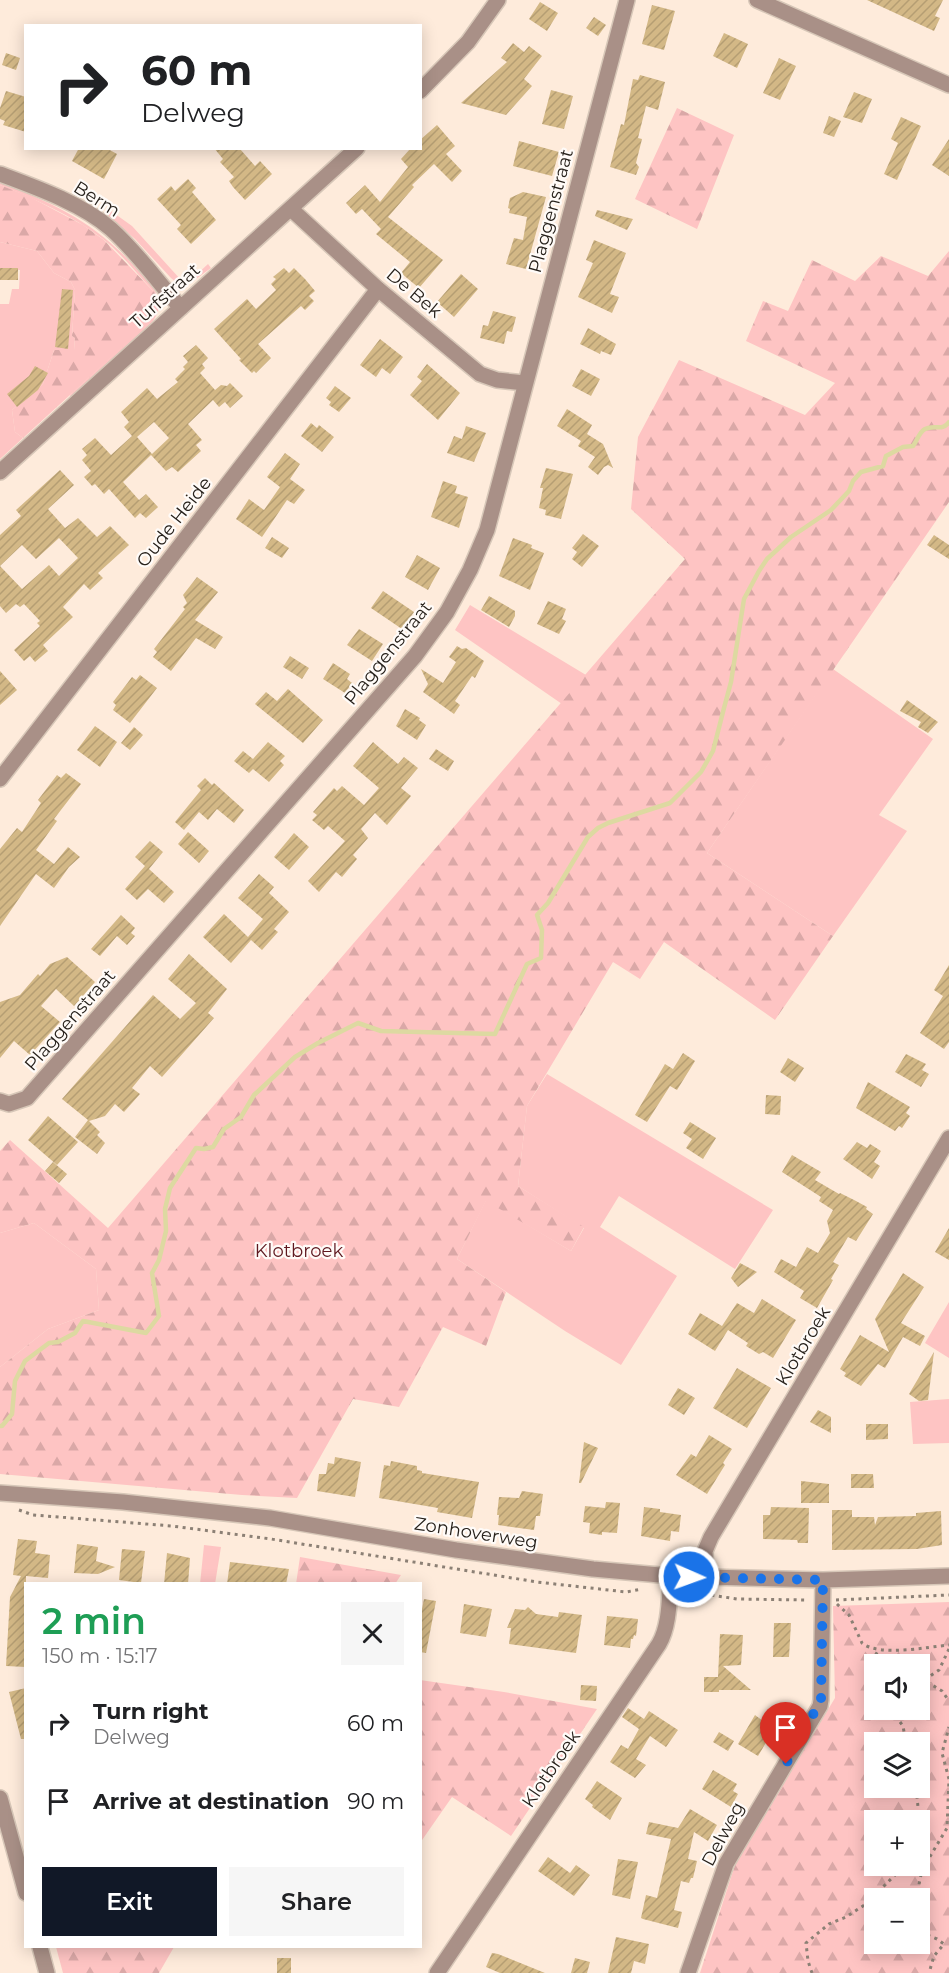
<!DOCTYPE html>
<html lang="en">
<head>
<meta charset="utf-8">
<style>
  :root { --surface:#fff; --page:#f6f6f6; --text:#202124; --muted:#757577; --accent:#111827 }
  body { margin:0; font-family:Montserrat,sans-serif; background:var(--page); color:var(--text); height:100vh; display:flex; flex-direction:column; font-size:22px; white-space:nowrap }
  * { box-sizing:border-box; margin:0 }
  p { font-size:20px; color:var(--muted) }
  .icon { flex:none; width:33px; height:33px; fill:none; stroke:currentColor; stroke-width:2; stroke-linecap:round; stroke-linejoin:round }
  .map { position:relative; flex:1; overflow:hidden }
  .side { position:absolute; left:24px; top:1582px; width:398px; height:366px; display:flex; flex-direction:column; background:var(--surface); border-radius:0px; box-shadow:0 3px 15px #0003 }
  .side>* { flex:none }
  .banner { position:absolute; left:24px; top:24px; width:398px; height:126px; border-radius:0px; box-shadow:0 3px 15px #0003; background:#fff; color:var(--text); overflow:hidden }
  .fabs { position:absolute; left:864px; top:1654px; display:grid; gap:12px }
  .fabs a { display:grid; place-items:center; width:66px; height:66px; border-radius:0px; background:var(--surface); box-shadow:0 3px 15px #0003; font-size:30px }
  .pin { position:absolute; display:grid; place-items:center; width:51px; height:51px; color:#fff; margin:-62px -26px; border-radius:50% 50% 50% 0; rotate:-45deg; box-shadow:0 0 6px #0007 }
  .pin .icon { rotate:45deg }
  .me { position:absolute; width:66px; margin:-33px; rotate:92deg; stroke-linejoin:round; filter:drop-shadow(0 0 4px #0008) }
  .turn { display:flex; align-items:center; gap:21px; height:126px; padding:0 18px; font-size:27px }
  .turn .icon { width:78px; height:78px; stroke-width:2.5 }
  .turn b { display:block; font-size:42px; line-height:51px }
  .round { display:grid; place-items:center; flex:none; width:63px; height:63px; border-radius:0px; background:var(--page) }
  .summary { display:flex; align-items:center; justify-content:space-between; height:102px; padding:0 18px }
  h1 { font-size:36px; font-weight:600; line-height:45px; color:#1e9e55 }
  .primary-button { display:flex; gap:12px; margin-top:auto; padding:12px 18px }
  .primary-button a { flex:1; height:69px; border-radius:0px; background:var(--accent); color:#fff; font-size:24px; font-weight:600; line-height:69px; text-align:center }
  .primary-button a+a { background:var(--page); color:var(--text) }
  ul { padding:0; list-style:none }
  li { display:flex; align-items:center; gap:18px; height:78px; padding:0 18px }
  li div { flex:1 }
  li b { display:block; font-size:22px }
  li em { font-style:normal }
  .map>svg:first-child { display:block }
</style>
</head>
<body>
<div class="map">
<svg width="949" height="1973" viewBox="0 0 949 1973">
  <defs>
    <pattern id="forest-firs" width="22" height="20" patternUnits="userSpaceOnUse" patternTransform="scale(1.5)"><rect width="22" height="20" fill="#fec4c3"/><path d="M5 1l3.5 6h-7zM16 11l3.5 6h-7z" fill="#daa8a7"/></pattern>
    <pattern id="building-hatch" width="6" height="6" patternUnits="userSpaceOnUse" patternTransform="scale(1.5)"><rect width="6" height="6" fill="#d3b886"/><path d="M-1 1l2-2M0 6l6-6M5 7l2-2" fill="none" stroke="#b59e73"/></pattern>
  </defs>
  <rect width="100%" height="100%" fill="#feebdb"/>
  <path fill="#fec4c3" d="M0,183C57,204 97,224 138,270C154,288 169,302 150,325L71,397L70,395L153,318L155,293C138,275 122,254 103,239C73,216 35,199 0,185Z
    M111,211L132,226L181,280L195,276L208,264L211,268L192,282H176L171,278L135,239L108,216Z
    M0,242L37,251L54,273L71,282L75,290L72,336L75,338L74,350H54L43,384L12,410L15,432L23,438L0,459V304H9L12,289H19L20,270L0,268Z
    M470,605L586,675L562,704L455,630Z
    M833,669L933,739L879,815L907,831L833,936L707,853Z
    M547,1074L773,1210L735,1269L619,1196L600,1227L677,1276L621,1365L565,1331L457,1259L486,1200L571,1251L584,1228L518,1186L527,1106Z
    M34,1223L96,1269L99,1310L48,1329L0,1367V1233Z
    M949,1302V1358L925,1343Z
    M949,1399V1443L913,1444L910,1402Z
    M204,1545L221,1547L215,1584H200Z"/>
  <path fill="url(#forest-firs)" fill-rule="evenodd" d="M677,108L734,135L697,229L635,199Z
    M0,185L30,197L83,225L104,240L155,293L156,306L153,319L23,438L15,432L12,410L43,384L54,350H74L75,338L72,336L75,290L71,282L54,273L37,251L0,242Z
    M949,251V502L707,853L833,936L775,1020L664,942L640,979L613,962L527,1106L518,1186L584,1227L571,1251L486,1201L457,1259L506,1292L486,1346L443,1327L399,1407L353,1399L297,1498L242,1495L0,1474V1367L48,1329L99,1310L96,1269L34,1223L0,1233V1151L10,1140L108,1228L685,559L631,509L638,437L679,360L805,415L835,383L746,341L763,301L788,311L812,260L855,281L881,256L928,276Z
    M300,1557L401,1575L395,1584H296Z
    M949,1602V1973H700L736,1862L835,1698L833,1606ZM874,1665H920V1710H874ZM874,1743H920V1788H874ZM874,1821H920V1866H874ZM874,1899H920V1944H874Z
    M420,1680L504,1692L597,1709L511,1836L452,1797L420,1843Z
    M56,1947H174L159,1973H63Z"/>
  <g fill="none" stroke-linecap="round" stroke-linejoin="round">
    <path stroke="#ddd9a1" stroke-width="4.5" d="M0,1426H2L12,1414L15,1381L25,1361L49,1343L58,1342L75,1333L83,1321L146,1333L159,1316L152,1273L159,1260L166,1231L165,1209L170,1188L196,1148L204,1149L213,1147L224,1129L241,1117L254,1095L295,1057L318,1043L358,1023L381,1031L495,1034L527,964L541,958L542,930L537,915L548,903L588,837L598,828L608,823L670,803L701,772L713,751L724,708L731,682L744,599L759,571L767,559L791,537L831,510L849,491L853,481L861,472L883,466L886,456L903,447L913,446C917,441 919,432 925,429C935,424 942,432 949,422"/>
  </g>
  <path fill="url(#building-hatch)" fill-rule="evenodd" d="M867,0H943L935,16L940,18L934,31Z
    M540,2L558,13L547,31L529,19Z
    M652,5L675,11L664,50L642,44Z
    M594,17L606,25L598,36L586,28Z
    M724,33L748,44L737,68L713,56Z
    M513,43L524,52L529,46L542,56L524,79L532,86L506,115L461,103L507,62L501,58Z
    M6,53L20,58L16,70L2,65Z
    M779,58L796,66L780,100L763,93Z
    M640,75L665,82L658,110L646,106L638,138L642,139L636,163L639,167L636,175L610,167L621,124L624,125L633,79L638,80Z
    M551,90L573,96L564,129L542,124Z
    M6,91L26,97V132L3,125L5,121L0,119V108Z
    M854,92L872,99L862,123L843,117Z
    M829,116L841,121L834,137L823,133Z
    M901,117L921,126L897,180L884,174L898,143L891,139Z
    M437,125L455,146L446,154L462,171L452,182L434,164L412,185L414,187L388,217L443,260L419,288L401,273L410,262L376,234L381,229L362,209L356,214L346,203L365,185L380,202L408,167L401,159L411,148H420V140Z
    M949,139V176L932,165Z
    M519,141L559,152L552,176L513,166Z
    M79,148H106L117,154L104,179L72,161Z
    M214,148L240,149L255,166L260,161L272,174L245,200L233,187L229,181L234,177L220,162L223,159Z
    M188,179L196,188L192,192L216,220L191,244L177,229L181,225L157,199L171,186L175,191Z
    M523,192L546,197L526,269L506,264L514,238L523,240L527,217L509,213L510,209L508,208L510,198Z
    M597,210L633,219L627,230L595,216Z
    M594,240L626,253L610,294L619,297L612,313L578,297L593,263L586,260Z
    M0,268H18V280H0Z
    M284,268L289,273L294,268L305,279L315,291L309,296L314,301L305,310L301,306L258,344L271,358L256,373L254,371L252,373L239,360L241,359L214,329L247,299L256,309L276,290L271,284L276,279L273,277Z
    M461,274L478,289L454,317L437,302Z
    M62,289L73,290L68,349L55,347Z
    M493,311L516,317L512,332L507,331L504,344L480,338L483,325L488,326Z
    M588,328L616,344L611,355L601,351L600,354L580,344Z
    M380,339L403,357L390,374L382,368L376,377L360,365Z
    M196,345L208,358L202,364L205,368L200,373L215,390L221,385L227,386L230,383L243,396L230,408L225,402L219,407L213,400L188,424L202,440L196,445L201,451L178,472L172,467L166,471L151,455L123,482L139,500L146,494L158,507L146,518L140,513L135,518L109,489L104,494L95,484L92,486L84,477L91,471L82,460L87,455L82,449L95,438L111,455L132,436L124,427L129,422L121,412L147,388L157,399L178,382L175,379L185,369L183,367L188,362L183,356ZM154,422L169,438L152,454L137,437Z
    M427,364L460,393L438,420L410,395L422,381L417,377Z
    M35,366L48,373L38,390L17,407L7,394L29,376Z
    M581,369L600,379L591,396L572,386Z
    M335,386L351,398L339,412L329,405L331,402L326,398Z
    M567,409L592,425L587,434L603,444L613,468L608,465L604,467L598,475L588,467L595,457L578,446L581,441L557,426Z
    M311,423L317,428L319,425L334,437L322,452L301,436Z
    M466,426L486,433L474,462L447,453L454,436L462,439Z
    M285,453L300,464L290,479L305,490L294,504L287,500L262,537L236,519L249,499L264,510L280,487L267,477Z
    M546,468L573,474L561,519L545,515L546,510L539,508L543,488H540Z
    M60,470L74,485L48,509L65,528L78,518L97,537L110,526L129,545L98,573L103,578L90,590L84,584L63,607L73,617L43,645L48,651L35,662L30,656L24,661L14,650L40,626L37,623L40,621L24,604L20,607L16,604L6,613L0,606V535L21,516L16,510ZM59,538L78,558L59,576L49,565L22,589L0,566L22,545L36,559Z
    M443,481L457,486L455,493L468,497L459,528L431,517Z
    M583,534L599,546L582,567L572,559L577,552L572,548Z
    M934,535L949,545V559L927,545Z
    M272,537L289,548L282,558L265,548Z
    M513,538L532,545L531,548L544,553L530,590L499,576Z
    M417,555L440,568L428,590L405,577Z
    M197,577L218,592L195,620L223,637L215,649L196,638L171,671L153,657L157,652L154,649L185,609L183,607L187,603L183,595Z
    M383,591L414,612L402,629L371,608Z
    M489,596L515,611V616L509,627L481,610Z
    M548,601L566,609L562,619L566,621L559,634L537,624Z
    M359,629L383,644L372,661L347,645Z
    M457,646L462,649L466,648L484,661L475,678L472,676L455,701L460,705L454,714L423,692L428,684L421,669L443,683L456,662L449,657Z
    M290,656L309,668L302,679L283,667Z
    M333,663L350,674L347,679L352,683L345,693L323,679Z
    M0,671L17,690L0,705Z
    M140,675L157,688L130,723L113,710L116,705L113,702L132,677L136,680Z
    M288,689L323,720L303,743L255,704L266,692L277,701Z
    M907,700L938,722L928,733L918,727L921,722L900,711Z
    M405,709L420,718L419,720L426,725L417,740L396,726Z
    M95,726L117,742L100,767L77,750Z
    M134,727L143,735L130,750L121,743Z
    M268,742L285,756L280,761L284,765L269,782L253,769L249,773L234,761L243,751L253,759Z
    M373,742L398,764L404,757L418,768L401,788L411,796L387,825L375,813L361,829L368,838L353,855L357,859L342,877L336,872L319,892L308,881L345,841L328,826L324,830L312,820L317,815L313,812L334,788L337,791L342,786L364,805L379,788L353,766Z
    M436,749L454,761L448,771L429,759Z
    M66,773L81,784L54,819L57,821L36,850L54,864L68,847L80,857L69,867L54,888L36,874L0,926V849L17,828L22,832L41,803L38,800L57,775L61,778Z
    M205,778L212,785L214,783L244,810L234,823L217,809L208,820L199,812L184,830L175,822L201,790L197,786Z
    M188,832L209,851L199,863L178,844Z
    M294,833L309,847L289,870L274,857Z
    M150,841L163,852L149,869L174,892L164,903L148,889L137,900L125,889L145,866L135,857Z
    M259,874L274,887L269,893L289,912L274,929L278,932L262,950L251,940L231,963L203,937L224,914L248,937L263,919L238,898Z
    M121,915L135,928L131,933L135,936L127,945L117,936L100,956L91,949Z
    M189,954L227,989L208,1013L214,1018L162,1077L150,1066L132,1088L140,1094L124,1112L115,1104L105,1116L89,1121L100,1132L97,1135L105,1143L97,1154L75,1137L88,1120L62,1099L153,995L180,1019L196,1003L168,979Z
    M67,957L95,982L74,1006L56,989L41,1006L60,1022L30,1055L14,1041L0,1058V1002L20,995L38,974L40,976L50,964Z
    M949,965V1042L944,1049L920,1033L943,996L934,990Z
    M683,1053L695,1061L677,1090L670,1086L647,1122L635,1115L665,1064L673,1069Z
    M906,1054L926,1064L922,1070L929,1074L921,1087L895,1072Z
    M788,1058L804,1068L795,1082L780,1072Z
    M868,1082L910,1107L906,1113L910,1116L902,1128L899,1126L895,1131L856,1108Z
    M766,1095L781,1096L780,1115L765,1114Z
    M48,1116L78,1142L57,1165L28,1140Z
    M690,1122L716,1138L703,1159L686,1148L692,1139L683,1133Z
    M857,1142L867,1148L870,1144L881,1151L874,1162L880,1166L872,1179L843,1159Z
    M792,1155L821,1172L815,1180L839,1194L840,1193L856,1201L867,1207L866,1209L873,1214L856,1241L848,1237L833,1262L839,1265L831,1279L833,1280L817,1308L800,1298L804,1291L774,1272L781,1259L796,1267L807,1247L818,1253L830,1233L827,1221L833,1210L819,1201L821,1197L782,1172Z
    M53,1162L67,1174L59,1183L45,1171Z
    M949,1228V1260L935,1252Z
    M740,1263L757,1272L738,1287L731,1278Z
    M903,1273L924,1287L901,1323L925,1336L920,1346L903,1337L885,1368L878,1364L861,1386L844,1376L846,1373L840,1369L860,1335L889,1352L875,1319Z
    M762,1299L796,1320L773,1358L763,1352L759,1354L746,1346L748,1343L728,1330L715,1351L688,1334L700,1313L722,1326L737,1303L754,1313Z
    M934,1352L928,1400L919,1401L909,1394Z
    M737,1368L771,1388L747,1428L713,1408Z
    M678,1388L695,1398L684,1415L668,1405Z
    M818,1410L831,1417V1433L810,1422Z
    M866,1424H888V1439L866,1440Z
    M709,1435L732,1449L723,1463L725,1465L707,1494L676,1475L691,1454L696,1457Z
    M584,1442L598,1448L581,1483H579Z
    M335,1457L361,1462L355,1497L317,1491L319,1474H326L328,1463L334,1464Z
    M391,1461L417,1466V1470L422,1471V1473L479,1482L472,1518L437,1512L438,1508L379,1498L384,1465L390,1466Z
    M851,1474H873L874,1488H851Z
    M801,1481L829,1484V1503H801Z
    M522,1491L543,1494L540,1516H536L534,1530L498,1525L499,1515H497L499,1497L519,1498Z
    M606,1502L620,1503L617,1533L602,1532V1535L589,1533L590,1523L583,1522L585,1506L605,1508Z
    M644,1507L660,1509V1512L681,1515L679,1532L671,1531L670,1541L641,1536Z
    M771,1507L809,1508L808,1543H798L797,1540L763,1539V1515H770Z
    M832,1510H852V1517H874L875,1525L878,1517L916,1516V1513L941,1511L942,1545L917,1549L832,1550Z
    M18,1539L37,1541L35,1553L50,1555L48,1578L26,1576V1667L6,1666L10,1597L21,1576L13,1575Z
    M77,1544L98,1547L96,1561L115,1567L98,1574L74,1573Z
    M122,1549L145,1551L141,1583L119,1580Z
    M167,1553L190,1558L188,1584H164Z
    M230,1562L289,1569L286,1584H227Z
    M424,1599L436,1601L426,1653L420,1652V1608L422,1609Z
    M464,1604L492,1609L486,1637L460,1633Z
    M528,1607L536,1614L558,1617L559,1612L582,1615L576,1653L509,1644L511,1628H507L515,1609L525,1610Z
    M607,1616L638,1619L636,1636L634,1635L633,1639H631L630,1648L604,1645Z
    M774,1623H791L789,1657H773Z
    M720,1634L743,1635L741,1665L723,1666L751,1690H719V1692H704V1677H718Z
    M581,1685L597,1686L596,1701L580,1700Z
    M26,1688V1739H21L9,1692Z
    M628,1708L644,1719L649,1711L678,1730L666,1747L650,1736L636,1759L646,1765L635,1778L610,1762L621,1745L628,1749L639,1729L622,1717Z
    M755,1715L774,1729L758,1756L738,1744Z
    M719,1732L734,1741L728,1751L713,1742Z
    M713,1770L737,1784L733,1791L738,1794L731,1807L702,1789Z
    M597,1781L622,1798L610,1820L592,1807L593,1805L585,1799Z
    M690,1809L717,1825L708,1841L694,1832L688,1859L697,1861L693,1878H691L689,1883L681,1881L674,1910L682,1912L678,1928L643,1919L641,1918L646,1895L657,1898L671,1839L646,1834L649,1822L678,1828Z
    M548,1857L570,1873L576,1865L590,1875L574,1896L538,1871Z
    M618,1859L638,1862L630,1899L612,1895Z
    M616,1937L649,1944L645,1964L634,1961L631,1973H608Z
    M492,1953L498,1954L545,1973H500L486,1967Z
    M277,1958H291V1973H277Z
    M575,1958L590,1962L587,1973H571Z"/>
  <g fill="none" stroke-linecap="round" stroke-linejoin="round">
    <defs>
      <path id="minor" d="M757,0L949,85
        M420,91L468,42L498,0
        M0,174C35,187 83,204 111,229C137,252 158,282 181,308
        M291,209L378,289L480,374L497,380L525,383
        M0,472L357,148
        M0,779L378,289
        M0,1101L9,1104L27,1098L415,656L447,612L470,570L487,530L627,0
        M0,1493L123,1502L270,1518L456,1550L593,1569L671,1576L823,1580L949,1576
        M706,1578L705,1551L711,1537L949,1138
        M0,1798L26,1893
        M40,1947L47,1973
        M437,1973L659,1644C670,1625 669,1598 671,1576
        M688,1973L726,1864L820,1706L821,1700L823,1580"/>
    </defs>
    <use href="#minor" stroke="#d7c7b8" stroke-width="18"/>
    <path stroke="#8c8075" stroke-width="3" stroke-dasharray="3 4.5" stroke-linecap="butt" d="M19,1510L33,1515L172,1526L271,1539L537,1582L626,1592L642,1589
      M704,1594L737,1599L808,1600
      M836,1600L949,1595
      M837,1604L849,1615L862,1643C879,1657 927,1647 949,1645
      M949,1649L939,1670L924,1680L942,1691L949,1701
      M874,1696L866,1670L878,1651
      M891,1710L903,1726L906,1743
      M917,1788C916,1800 920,1809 917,1821
      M916,1899L922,1870L947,1828L949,1779L942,1753L949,1727
      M920,1924L922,1933L937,1939L944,1944L934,1956L929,1973
      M812,1973L808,1961L806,1943L829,1924L846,1917L866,1904L904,1866"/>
    <use href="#minor" stroke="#a99087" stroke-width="15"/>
  </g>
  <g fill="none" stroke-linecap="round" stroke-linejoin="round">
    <path stroke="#1a73e8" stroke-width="10" stroke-dasharray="0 18" d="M689,1577L823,1580L821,1700L786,1764"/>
  </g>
  <g text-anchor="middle" stroke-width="4.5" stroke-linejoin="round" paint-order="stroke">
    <g font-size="18" fill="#27211b" stroke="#fffbf8">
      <text transform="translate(97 199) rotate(32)" y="6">Berm</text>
      <text transform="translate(551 211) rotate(-75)" y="6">Plaggenstraat</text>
      <text transform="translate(414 293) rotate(40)" y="6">De Bek</text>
      <text transform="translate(165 296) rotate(-42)" y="6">Turfstraat</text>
      <text transform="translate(174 522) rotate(-52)" y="6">Oude Heide</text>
      <text transform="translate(388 653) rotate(-51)" y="6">Plaggenstraat</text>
      <text transform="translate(70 1020) rotate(-49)" y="6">Plaggenstraat</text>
      <text transform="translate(803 1346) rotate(-59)" y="6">Klotbroek</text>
      <text transform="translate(476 1533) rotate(9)" y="6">Zonhoverweg</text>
      <text transform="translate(551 1769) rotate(-56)" y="6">Klotbroek</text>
      <text transform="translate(723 1834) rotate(-62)" y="6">Delweg</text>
    </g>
    <g font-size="18" fill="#5f181f" stroke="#fffbf8">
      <text x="299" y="1257">Klotbroek</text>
    </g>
  </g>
</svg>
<div class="fabs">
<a><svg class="icon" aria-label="sound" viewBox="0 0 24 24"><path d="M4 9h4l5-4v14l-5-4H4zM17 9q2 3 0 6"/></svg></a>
<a><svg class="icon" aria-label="layers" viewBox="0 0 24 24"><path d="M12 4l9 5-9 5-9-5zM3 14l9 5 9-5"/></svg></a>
<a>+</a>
<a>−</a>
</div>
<div class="pin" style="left:786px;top:1764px;background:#d93025"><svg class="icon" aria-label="arrive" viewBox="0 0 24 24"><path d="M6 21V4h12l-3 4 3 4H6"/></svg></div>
<svg class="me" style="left:689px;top:1577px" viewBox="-20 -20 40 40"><circle r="17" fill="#1a73e8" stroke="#fff" stroke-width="3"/><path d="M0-11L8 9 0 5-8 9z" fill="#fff"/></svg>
<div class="banner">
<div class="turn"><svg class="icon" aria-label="right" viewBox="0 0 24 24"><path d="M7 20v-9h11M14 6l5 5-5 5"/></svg><div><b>60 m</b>Delweg</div></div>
</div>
<section class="side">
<div class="summary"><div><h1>2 min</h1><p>150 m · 15:17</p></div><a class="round"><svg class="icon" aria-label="close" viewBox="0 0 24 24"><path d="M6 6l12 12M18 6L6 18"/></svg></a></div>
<ul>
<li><svg class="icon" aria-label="right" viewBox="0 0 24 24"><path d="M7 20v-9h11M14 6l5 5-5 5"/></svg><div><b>Turn right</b><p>Delweg</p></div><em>60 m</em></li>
<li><svg class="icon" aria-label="arrive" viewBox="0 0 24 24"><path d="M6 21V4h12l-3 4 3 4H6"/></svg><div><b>Arrive at destination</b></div><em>90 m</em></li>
</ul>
<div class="primary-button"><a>Exit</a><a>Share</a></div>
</section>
</div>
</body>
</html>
